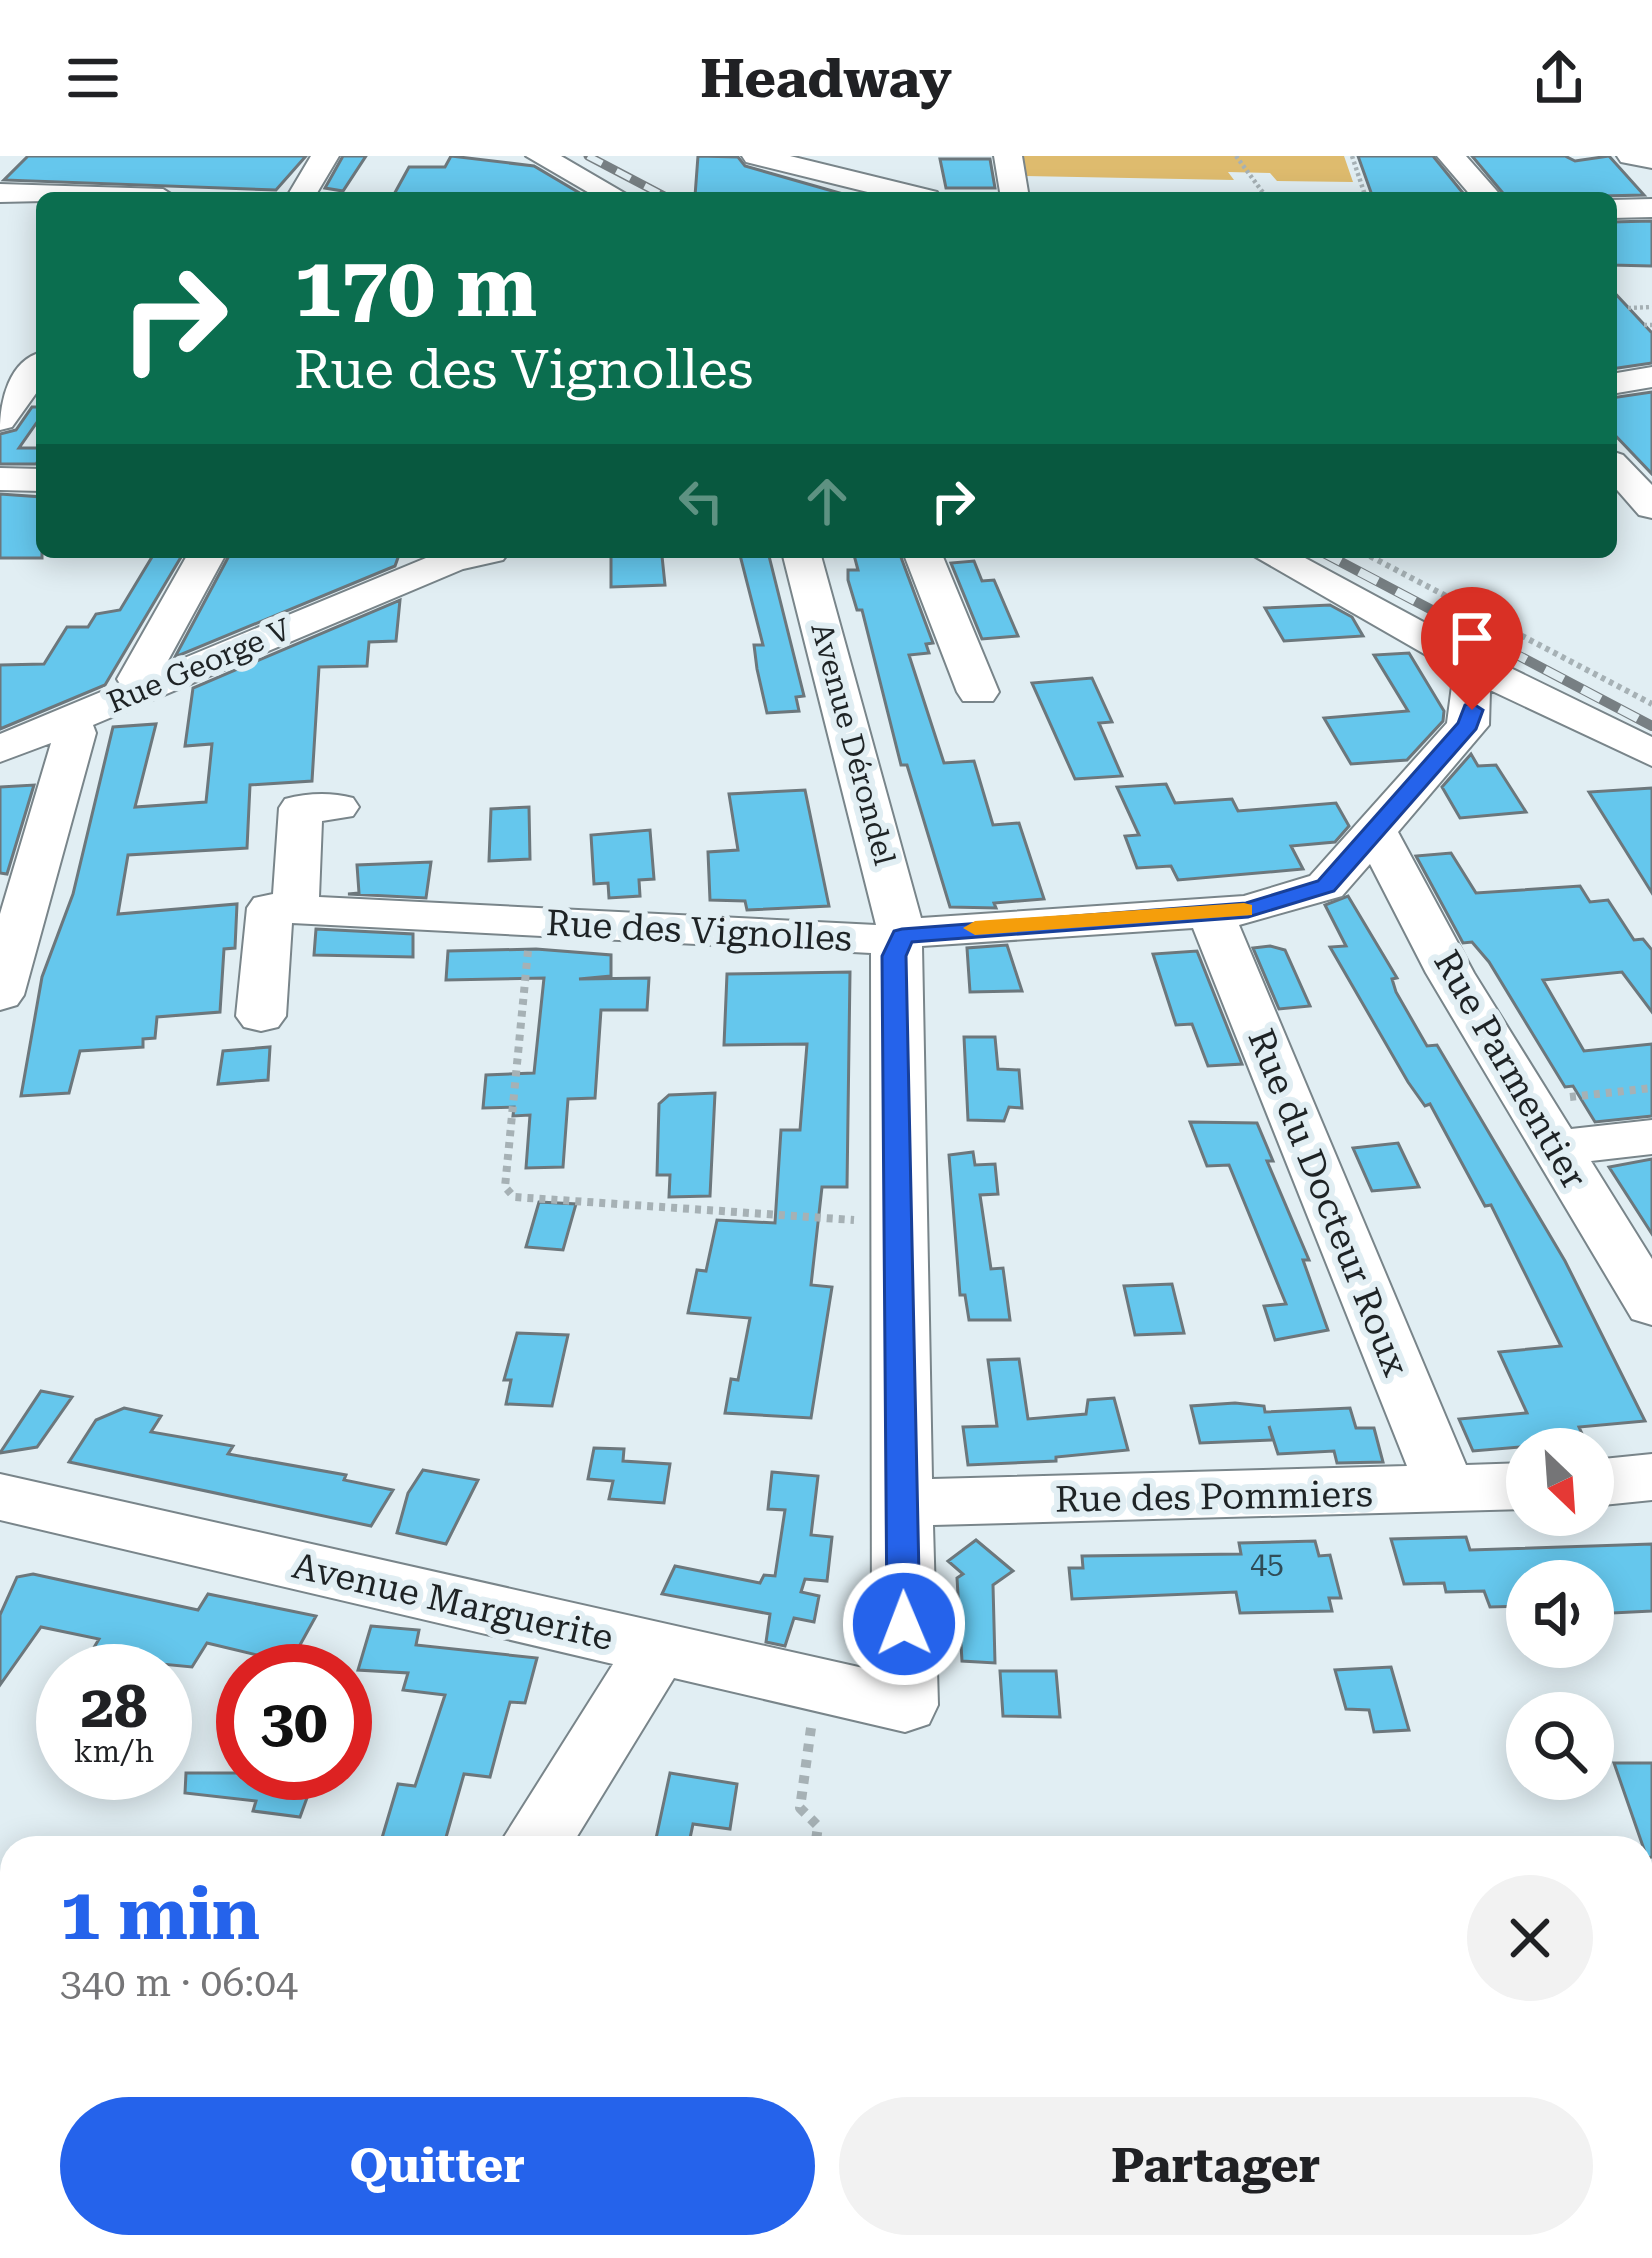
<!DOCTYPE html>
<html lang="fr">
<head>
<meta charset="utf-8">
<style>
  :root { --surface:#fff; --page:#f2f2f2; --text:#202124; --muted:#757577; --accent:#2563eb }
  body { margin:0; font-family:"Roboto Serif",serif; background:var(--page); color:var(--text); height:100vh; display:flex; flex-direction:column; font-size:45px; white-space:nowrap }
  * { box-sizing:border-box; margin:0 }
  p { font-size:39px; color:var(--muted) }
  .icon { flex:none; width:66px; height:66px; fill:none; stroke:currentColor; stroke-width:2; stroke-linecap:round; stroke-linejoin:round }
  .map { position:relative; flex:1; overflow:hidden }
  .panel { position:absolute; left:0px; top:1680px; width:1653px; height:423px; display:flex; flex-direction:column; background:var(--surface); border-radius:36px 36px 0 0; box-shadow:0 6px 30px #0003 }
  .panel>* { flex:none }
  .guide { position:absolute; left:36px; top:36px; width:1581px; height:366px; border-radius:18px; box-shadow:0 6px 30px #0003; background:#0b6e4f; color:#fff; overflow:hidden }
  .needle { width:78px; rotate:155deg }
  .tools { position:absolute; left:1506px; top:1272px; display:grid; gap:24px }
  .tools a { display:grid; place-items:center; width:108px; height:108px; border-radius:50%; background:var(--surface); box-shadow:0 6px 30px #0003; font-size:60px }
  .speed { position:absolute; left:36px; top:1488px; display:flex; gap:24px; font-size:60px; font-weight:700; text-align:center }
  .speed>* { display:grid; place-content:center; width:156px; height:156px; border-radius:50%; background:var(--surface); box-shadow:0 6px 30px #0003; line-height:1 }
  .speed small { font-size:30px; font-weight:400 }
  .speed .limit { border:18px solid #d22; background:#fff; color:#111 }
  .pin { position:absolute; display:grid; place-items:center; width:102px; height:102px; color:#fff; margin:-123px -51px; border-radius:50% 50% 50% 0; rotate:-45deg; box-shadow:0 0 12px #0007 }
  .pin .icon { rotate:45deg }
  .me { position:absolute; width:132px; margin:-66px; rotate:359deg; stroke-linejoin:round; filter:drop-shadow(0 0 9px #0008) }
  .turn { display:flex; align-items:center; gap:42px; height:252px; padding:0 60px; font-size:54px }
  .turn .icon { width:156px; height:156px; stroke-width:2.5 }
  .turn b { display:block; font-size:84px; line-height:102px }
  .lanes { display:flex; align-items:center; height:114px; padding:0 60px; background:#0003; justify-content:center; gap:60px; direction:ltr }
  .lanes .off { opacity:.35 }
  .round { display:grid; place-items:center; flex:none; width:126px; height:126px; border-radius:63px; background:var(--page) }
  .summary { display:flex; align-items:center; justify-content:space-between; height:204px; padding:0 60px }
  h1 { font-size:72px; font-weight:700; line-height:90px; color:var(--accent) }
  .button { display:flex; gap:24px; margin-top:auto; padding:24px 60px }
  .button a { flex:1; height:138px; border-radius:72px; background:var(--accent); color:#fff; font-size:48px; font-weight:700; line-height:138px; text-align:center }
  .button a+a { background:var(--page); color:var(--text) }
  header { display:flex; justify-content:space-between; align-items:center; height:156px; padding:0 60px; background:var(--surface); font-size:54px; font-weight:700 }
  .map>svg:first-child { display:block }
</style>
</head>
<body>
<header><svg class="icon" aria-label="menu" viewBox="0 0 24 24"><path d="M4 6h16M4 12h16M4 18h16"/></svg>Headway<svg class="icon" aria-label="share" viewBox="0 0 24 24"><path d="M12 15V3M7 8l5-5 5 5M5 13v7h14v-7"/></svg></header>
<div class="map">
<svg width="1652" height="2102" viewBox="0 0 1652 2102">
  <rect width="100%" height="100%" fill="#e1eef3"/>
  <path fill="#debb6e" d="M1022,0H1344L1353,26L1277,25L1270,17L1228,16L1234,24L1025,20Z"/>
  <path fill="#65c7ed" stroke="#6c777c" stroke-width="3" d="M28,0H306L276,34L4,24Z
    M343,0H366L343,35L325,32Z
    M451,0L534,10L588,42H392L409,11H445Z
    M698,0L738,1L745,10L857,42L695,40Z
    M1358,0H1433L1467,42H1373Z
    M1472,0H1565L1575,5L1609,0L1644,39L1507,42Z
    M940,3H990L995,32H946Z
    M1652,65V110L1611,109V66Z
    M1611,133L1652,177V207L1611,213Z
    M1652,236V318L1611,275V242Z
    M32,251H42V259L19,292H42V299L36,308H0V278L16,274Z
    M0,338L42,341V402H0Z
    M155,396H184L105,529L0,573V509L44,508L67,471H88L96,458L120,454Z
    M231,396H400L395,410L175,501Z
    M768,396L804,540L796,541L799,555L767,557L757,513L754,489H763L740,399Z
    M899,396L933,487L926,488L929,497L909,499L944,607L974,605L993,669L1019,667L1044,743L994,747L996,752L950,751L907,609H901L862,454H857L848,424V414H858L854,399Z
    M641,397L662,400L665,429L611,431V399Z
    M974,405L982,425L994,424L1018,480L982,483L951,407Z
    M400,444L396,485L369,486L367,510L319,511L312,625L250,629L247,692L128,699L118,758L237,748L235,792L224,793L220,856L157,861L155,882L143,883V891L80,895L69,937L21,940L42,821L73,738L113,571L156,568L135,651L206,646L212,588L185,590L193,532Z
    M1330,449L1352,461L1363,480L1284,485L1265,452Z
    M1409,497L1444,555L1443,565L1407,604L1351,608L1324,562L1408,555L1374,499Z
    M1092,522L1112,566L1099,567L1122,620L1075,623L1032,527Z
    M1471,598L1478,610L1496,609L1526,656L1460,662L1442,631Z
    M1166,628L1175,647L1232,643L1238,655L1336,647L1349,670L1335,686L1291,690L1303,713L1178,724L1171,710L1137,712L1125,680L1139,679L1117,631Z
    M34,629L7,718L0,717V631Z
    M1652,632V737L1589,636Z
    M805,634L829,750L747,754L745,745L710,744L708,696L738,694L729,638Z
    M529,651L530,703L489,705L491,653Z
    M650,674L654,723L639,724L640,740L609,742L608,727L594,728L591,679Z
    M1451,697L1476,737L1580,730L1590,746L1608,744L1634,784L1643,783L1652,794V856L1622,816L1543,824L1584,895L1652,888V960L1595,966L1573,930L1565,931L1489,806L1472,786L1463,787L1416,700Z
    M431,706L426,742L348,738L359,737L357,709Z
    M1348,740L1397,822L1392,823L1396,836L1427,890L1437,889L1565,1105L1645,1265L1579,1271L1589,1293L1542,1289L1473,1295L1459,1263L1527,1257L1499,1196L1561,1190L1491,1049L1485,1050L1430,948L1425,950L1408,926L1330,791L1346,790L1325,749Z
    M316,773L413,778V801L314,799Z
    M1007,789L1022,835L970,836L967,792Z
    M1270,790L1285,794L1310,850L1279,853L1253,792Z
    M536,793L611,799V820L579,823L649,822L647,854H601L595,942L568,943L563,1011L526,1012L530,959L513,960L514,951L483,952L486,919L534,917L544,822L446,824L448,795Z
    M1197,795L1242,908L1208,910L1192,868L1176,869L1153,798Z
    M850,816L847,1031H822L811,1129L832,1131L811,1262L725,1257L731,1223L738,1224L750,1162L688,1157L697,1114L706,1115L717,1064L775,1067L781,974H800L807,888L724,889L727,818Z
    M964,881H995L998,913L1019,914L1022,952L1009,951L1004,965L968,964Z
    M270,891L268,924L218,928L223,895Z
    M715,937L710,1040L669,1041L670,1019H657L659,948L669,939Z
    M1190,966L1257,967L1273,1005H1267L1309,1104H1303L1328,1174L1275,1184L1264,1150L1286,1148L1229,1009L1207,1010Z
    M1398,987L1419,1031L1372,1035L1353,992Z
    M973,996L975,1009L995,1008L998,1038L980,1039L991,1113L1003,1112L1010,1164H969L965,1139H960L949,999Z
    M1652,1003V1078L1609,1011Z
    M539,1046L576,1048L563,1094L526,1091Z
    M1172,1128L1184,1177L1135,1179L1124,1130Z
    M517,1177L568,1179L552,1250L506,1248L511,1224H504Z
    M1019,1203L1028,1263L1086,1258L1088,1244L1114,1242L1128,1294L1056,1301V1305L968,1309L963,1271L997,1270L988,1204Z
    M41,1235L72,1241L37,1291L0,1297Z
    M1235,1247L1264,1250L1265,1256L1350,1252L1356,1272H1374L1383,1306L1337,1307L1334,1295L1278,1298L1269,1270L1273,1284L1200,1287L1191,1250Z
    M124,1252L161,1260L151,1276L233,1290L228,1298L346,1319L344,1324L393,1334L371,1370L69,1306L96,1264Z
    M594,1292L624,1293L623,1305L670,1308L664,1347L609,1343L613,1325L588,1323Z
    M423,1314L478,1324L446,1388L397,1377L408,1337Z
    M772,1316L818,1320L811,1379L832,1381L827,1425L805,1423L801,1436L819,1440L814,1466L794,1462L785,1490L766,1486L770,1458L662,1438L675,1410L760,1427L764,1419L775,1420L785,1354L768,1353Z
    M1466,1381L1470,1394L1652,1388V1455L1593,1458V1425H1527V1450L1490,1451L1484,1435L1446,1436L1444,1427L1404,1428L1391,1383Z
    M976,1384L1013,1415L993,1429L995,1507L962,1505L957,1422L963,1418L948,1405Z
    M1315,1385L1319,1400L1330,1399L1341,1442H1329L1332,1455L1240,1457L1236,1436L1072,1443L1069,1412H1083L1082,1400L1241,1398L1239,1387Z
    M33,1418L198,1454L208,1438L316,1460L290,1507L207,1487L192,1511L141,1506L135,1515H80L99,1483L41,1471L0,1529V1459L17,1421Z
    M371,1470L419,1474L416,1489L537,1502L525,1547L510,1546L490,1621L464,1618L443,1692H379L398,1628L415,1630L445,1539L403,1534L408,1517L358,1514Z
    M1391,1511L1409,1574L1374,1576L1369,1554L1346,1553L1335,1514Z
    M1000,1515H1056L1060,1561L1003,1560Z
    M1614,1607H1652V1701L1647,1702Z
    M186,1617H316L300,1661L253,1655L256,1645L185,1637Z
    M670,1617L737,1628L730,1673L693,1668L688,1692H654Z"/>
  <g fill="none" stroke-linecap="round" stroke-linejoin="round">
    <defs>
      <path id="minor" d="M311,0H339L314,42H286Z
        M526,0H561L633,42H598Z
        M742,0H790L937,36L941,42H892L746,6Z
        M994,0H1022L1029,42H1001Z
        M1437,0H1466L1503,42H1473Z
        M1617,0H1652V12L1621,6Z
        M0,28L163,33L177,42L0,46Z
        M1652,43V61L1611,62V44Z
        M42,196V229L12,271L0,274C0,245 9,204 42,196Z
        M1652,211V231L1611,238V218Z
        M1611,295L1623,299L1652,329V362L1639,359L1611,327Z
        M0,312L42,313V335L0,334Z
        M189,396H227L165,510L438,397L509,396L503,404L463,413L93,569L96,577L24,839L17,849L0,854V758L51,587L0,606V578L120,528L117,523Z
        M782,396H820L921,762L1244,740L1310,720L1447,567L1454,515L1247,396H1294L1494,504L1652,581V610L1490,534L1489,569L1398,676L1474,817L1571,973L1652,964V998L1591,1005L1652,1103V1169L1632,1163L1426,817L1370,708L1342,740L1239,769L1466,1309L1527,1307V1353L933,1369L938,1549L929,1568L905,1576L674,1522L570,1692H497L613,1508L0,1364V1318L872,1514L871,797L292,767L286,860L278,871L261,875L244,871L236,860L247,752L254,742L273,738L279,652L285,643C308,637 330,636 353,642L359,651L353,660L322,665L319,741L876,769ZM1193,772L1407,1310L932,1323L922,790Z
        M903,396H941L999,536L993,545H963L957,536Z
        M1652,1298V1344L1593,1350V1304Z
        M240,2091H322L317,2102H236Z"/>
      <path id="major" d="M1652,1942V2102H1505L1509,2091H1641V1947Z"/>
    </defs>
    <use href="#minor" stroke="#79858a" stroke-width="4"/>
    <use href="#major" stroke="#79858a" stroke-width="4"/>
    <path stroke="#a6b1b5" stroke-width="4.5" stroke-dasharray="3 3" stroke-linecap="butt" d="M1236,0L1267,42
      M1352,0L1366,42
      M1628,152L1652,151
      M1644,169H1652"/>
    <path stroke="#a6b1b5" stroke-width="6" stroke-dasharray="4.5 4.5" stroke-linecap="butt" d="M1362,396L1652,548"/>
    <path stroke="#a6b1b5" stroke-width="8" stroke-dasharray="6 6" stroke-linecap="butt" d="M528,795L505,1031L514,1041L854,1064
      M1570,941L1652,932"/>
    <path stroke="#a6b1b5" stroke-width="10" stroke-dasharray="8 8" stroke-linecap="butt" d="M811,1572L800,1652L818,1670L815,1692"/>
    <use href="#minor" fill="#fff" fill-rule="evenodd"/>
    <use href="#major" fill="#fff" fill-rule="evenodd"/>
    <defs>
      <path id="rail-far1" d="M588,0L668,42"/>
      <path id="rail" d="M1322,396L1652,570"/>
    </defs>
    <use href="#rail-far1" stroke="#777f83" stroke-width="9"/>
    <use href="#rail" stroke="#777f83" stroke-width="10"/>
    <use href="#rail-far1" stroke="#e1eef3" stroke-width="6" stroke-dasharray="16" stroke-linecap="butt"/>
    <use href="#rail" stroke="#e1eef3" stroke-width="8" stroke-dasharray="21" stroke-linecap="butt"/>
  </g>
  <path fill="#2563eb" stroke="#184099" stroke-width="3" d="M1472,547L1483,554L1476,573L1334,735L1248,761L912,786L906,800L920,1468L915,1477H892L887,1468L882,800L894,775L902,773L1246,747L1318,725L1458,567L1465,549Z"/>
  <path fill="#f59e0b" d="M1244,747L1252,749V759L975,779L963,772L975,765Z"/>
  <g text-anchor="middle" stroke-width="12" stroke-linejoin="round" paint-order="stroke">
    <g font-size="30" fill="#1e2325" stroke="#e1eef3">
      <text transform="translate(199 510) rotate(-23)" y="10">Rue George V</text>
      <text transform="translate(853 588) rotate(75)" y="10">Avenue Dérondel</text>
    </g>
    <g font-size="30" fill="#304c57">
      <text x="1267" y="1417">45</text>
    </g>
    <g font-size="36" fill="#1e2325" stroke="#e1eef3">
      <text transform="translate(699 774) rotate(3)" y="13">Rue des Vignolles</text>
      <text transform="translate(1511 913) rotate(60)" y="13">Rue Parmentier</text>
      <text transform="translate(1329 1046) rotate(68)" y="13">Rue du Docteur Roux</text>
      <text transform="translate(1214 1340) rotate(-1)" y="13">Rue des Pommiers</text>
      <text transform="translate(453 1445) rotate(13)" y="13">Avenue Marguerite</text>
    </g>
  </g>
</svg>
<div class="tools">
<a><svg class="needle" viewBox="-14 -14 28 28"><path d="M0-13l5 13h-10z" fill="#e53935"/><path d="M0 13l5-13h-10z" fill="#757577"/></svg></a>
<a><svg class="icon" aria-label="sound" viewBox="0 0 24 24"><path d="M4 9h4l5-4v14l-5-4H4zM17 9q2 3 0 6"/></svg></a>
<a><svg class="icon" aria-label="search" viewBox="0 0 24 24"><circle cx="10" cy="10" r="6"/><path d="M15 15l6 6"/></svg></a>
</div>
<div class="speed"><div>28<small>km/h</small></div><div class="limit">30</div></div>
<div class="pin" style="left:1472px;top:554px;background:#d93025"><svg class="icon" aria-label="arrive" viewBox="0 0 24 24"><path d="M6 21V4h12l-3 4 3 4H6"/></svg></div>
<svg class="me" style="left:904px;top:1468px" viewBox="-20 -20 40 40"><circle r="17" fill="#2563eb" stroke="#fff" stroke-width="3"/><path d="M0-11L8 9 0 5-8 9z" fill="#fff"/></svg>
<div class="guide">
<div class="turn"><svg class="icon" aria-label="right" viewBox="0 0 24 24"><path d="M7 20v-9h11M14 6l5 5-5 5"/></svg><div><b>170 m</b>Rue des Vignolles</div></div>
<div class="lanes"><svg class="icon off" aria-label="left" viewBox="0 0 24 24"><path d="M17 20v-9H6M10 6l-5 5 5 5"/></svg><svg class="icon off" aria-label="ahead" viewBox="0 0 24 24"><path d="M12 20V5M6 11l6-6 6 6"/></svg><svg class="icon" aria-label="right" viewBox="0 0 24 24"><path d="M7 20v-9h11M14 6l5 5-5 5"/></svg></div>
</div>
<section class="panel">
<div class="summary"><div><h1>1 min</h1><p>340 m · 06:04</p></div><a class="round"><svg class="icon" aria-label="close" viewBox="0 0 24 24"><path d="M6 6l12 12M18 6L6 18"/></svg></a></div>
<div class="button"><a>Quitter</a><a>Partager</a></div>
</section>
</div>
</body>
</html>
